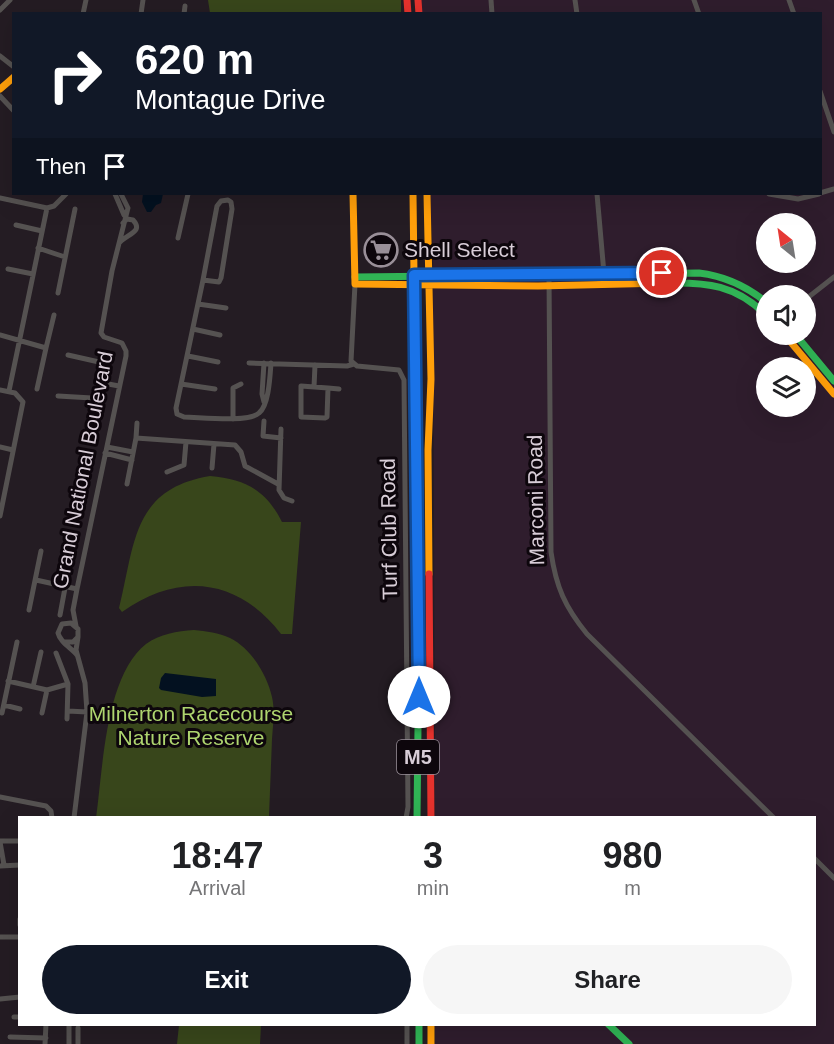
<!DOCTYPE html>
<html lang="en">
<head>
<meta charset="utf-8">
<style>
  :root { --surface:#fff; --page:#f6f6f6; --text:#202124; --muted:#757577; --accent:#111827 }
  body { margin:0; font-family:Arial,sans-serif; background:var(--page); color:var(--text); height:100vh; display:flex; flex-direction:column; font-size:22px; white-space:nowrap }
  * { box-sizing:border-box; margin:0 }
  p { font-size:20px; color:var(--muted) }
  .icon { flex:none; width:33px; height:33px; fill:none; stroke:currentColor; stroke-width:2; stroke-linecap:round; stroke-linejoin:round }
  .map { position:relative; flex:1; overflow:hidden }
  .panel { position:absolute; left:18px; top:816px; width:798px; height:210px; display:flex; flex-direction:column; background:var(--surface); border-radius:0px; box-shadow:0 6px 24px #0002 }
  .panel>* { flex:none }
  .banner { position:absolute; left:12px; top:12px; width:810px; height:183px; border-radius:0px; box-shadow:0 6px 24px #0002; background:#111827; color:#fff; overflow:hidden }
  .needle { width:39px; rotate:330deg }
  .controls { position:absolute; left:756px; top:213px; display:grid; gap:12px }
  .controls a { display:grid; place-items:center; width:60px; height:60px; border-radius:50%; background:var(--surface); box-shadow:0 6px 24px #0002; font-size:30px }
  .pin { position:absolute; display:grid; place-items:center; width:51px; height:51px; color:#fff; margin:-26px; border:3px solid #fff; border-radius:50%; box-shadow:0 2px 6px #0007 }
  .me { position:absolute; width:66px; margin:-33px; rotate:0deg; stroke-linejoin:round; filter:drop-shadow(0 0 4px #0008) }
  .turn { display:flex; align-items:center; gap:21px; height:126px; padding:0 24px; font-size:27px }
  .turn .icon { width:78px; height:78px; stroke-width:2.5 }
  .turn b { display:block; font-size:42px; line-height:51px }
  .then { display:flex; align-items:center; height:57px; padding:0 24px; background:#0003; gap:12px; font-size:22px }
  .eta { display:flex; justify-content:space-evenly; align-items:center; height:102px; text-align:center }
  .eta b { font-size:36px; font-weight:600; line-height:42px }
  .cta { display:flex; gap:12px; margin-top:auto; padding:12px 24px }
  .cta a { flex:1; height:69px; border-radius:36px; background:var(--accent); color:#fff; font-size:24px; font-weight:600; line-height:69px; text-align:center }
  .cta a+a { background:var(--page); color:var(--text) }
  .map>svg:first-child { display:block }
</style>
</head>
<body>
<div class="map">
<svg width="834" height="1044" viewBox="0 0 834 1044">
  <rect width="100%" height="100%" fill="#241c23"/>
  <path fill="#2f1d2d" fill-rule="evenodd" d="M420,0H834V1044H435V1025L814,1024V818L435,817L433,258L430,194H820V14H420ZM766,224H806V262H766ZM766,296H806V334H766ZM766,368H806V406H766Z"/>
  <path fill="#38461b" d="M208,0H401V13H210Z
    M210,476C245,479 266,490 282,522H301L292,634H281C237,577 178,572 122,612L119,608C135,544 132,489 210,476Z
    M194,630C206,631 219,633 230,638C251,648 267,675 272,697C275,710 273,725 272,739C271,765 270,791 269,817L96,818C103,769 105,676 146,644C160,634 177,631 194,630Z
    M179,1025H261L260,1044H177Z"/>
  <path fill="#031120" d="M143,194H163L161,203L156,205L151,212H147L142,202Z
    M165,673L216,679V696L202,697L161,690L159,688L161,678Z"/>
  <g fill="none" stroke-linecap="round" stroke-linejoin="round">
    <path stroke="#555251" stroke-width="5" d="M491,0L492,14
      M575,0L577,14
      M694,0L699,14
      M789,0L794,14
      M0,10L10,0
      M83,14L86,0
      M141,14L143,0
      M184,14L185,6
      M0,56L14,67
      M820,91L834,132
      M0,96L14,111
      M820,193L834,189
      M115,194L124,215
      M597,194L605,285
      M769,194L798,199L819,194
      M0,198L47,208L54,206L66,194
      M228,200L231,202L232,209L221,278L219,282L203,280L217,206L221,201Z
      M16,225L42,231
      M178,238L188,194
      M120,242C127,234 144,232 133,220L127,219L123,223
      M38,248L65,257
      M8,269L33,274
      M549,274L551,552C556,587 565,607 587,634L774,818
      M203,280L176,408L177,414L184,417C199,417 248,423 259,413C269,405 270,376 271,363
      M355,284L351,361L357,366L399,370L404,380L408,807L406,818
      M58,293L75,209
      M806,299L834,277
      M198,304L226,308
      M193,329L220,335
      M0,335L46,348L54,315
      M188,356L218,362
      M249,363L347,366L354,364
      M264,363L262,394L264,402
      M103,383L119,386
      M181,384L215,389
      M301,386L328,388L327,417L325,418L301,417Z
      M314,387L315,365
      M328,388L339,389
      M37,389L46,348
      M0,390L15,393L23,402L0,516
      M9,391L47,208
      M58,396L92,398C98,391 100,377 101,367L99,362L68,355
      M233,419V388L241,384
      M264,421L263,436L281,438
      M281,429L279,490L284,498L292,501
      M136,438L137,423
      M0,447L13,450
      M107,447L133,452
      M105,453L132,460
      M212,468L214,444
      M167,472L184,465L186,442
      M127,484L136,438L235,445L241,452L245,466L278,484
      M36,580L77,589
      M29,610L41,551
      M60,615L70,561
      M76,626L73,610L77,589L126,356V351L122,343L104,337L101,333L112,271L128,208L121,194
      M65,642H73L78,637V629L71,623L62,624L58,633C60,642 71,648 77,655
      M56,653L68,684L67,719
      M8,681L47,690L68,684
      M33,687L41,652
      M4,705L20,709
      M68,711L87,712
      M2,713L17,642
      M42,713L47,690
      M0,797L46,806L51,811L52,818
      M74,818L87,712L85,683L76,650L78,637
      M0,841H20
      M0,842L4,865
      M814,858L834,878
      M0,866L20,865
      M20,919V925
      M0,937H20
      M0,999L20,997
      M14,1017H20
      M78,1028V1044
      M10,1037L46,1038
      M45,1044L46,1024
      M69,1044V1024
      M407,1044V1024"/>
    <path stroke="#30b455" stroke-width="7" d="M355,277L699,273C725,276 746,286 766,302
      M667,283C707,282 736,285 766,315
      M795,334L834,381
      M417,818L419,637L417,518
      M419,1024V1044
      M608,1024L629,1044"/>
    <path stroke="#ff9f0a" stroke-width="7" d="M0,89L14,77
      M353,194L355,284L538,286L667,283
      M413,194L417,518
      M427,194L431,379L428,450L429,574
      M784,334L834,394
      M431,1024V1044"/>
    <path stroke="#e5322d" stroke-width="7" d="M407,0L408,14
      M418,0L419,14
      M429,574L431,818"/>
  </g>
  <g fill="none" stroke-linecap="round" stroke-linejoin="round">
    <defs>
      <path id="route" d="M419,697L414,275L662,273"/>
    </defs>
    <use href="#route" stroke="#114b97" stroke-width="15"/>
    <use href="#route" stroke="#1a73e8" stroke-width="10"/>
  </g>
  <defs>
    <symbol id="supermarket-ring" viewBox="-11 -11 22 22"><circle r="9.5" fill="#0d060c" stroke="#998f98" stroke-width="1.5"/><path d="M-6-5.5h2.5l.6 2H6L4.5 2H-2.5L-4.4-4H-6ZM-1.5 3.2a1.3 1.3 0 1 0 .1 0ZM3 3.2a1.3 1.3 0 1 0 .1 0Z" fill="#998f98"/></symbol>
  </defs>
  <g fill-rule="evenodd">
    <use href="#supermarket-ring" x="362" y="231" width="38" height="38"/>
  </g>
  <g text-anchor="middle" stroke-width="6" stroke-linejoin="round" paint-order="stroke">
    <rect fill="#0d060c" stroke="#9b919a" stroke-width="1.5" x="397" y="740" width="42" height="34" rx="4.5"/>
    <g font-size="20" font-weight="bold" fill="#d8cdd7">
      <text x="418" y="764">M5</text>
    </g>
    <g font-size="21" fill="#d8cdd7" stroke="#0d060c" text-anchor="start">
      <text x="404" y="257">Shell Select</text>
    </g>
    <g font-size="21" fill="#d8cdd7" stroke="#0d060c">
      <text transform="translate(83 470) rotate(-79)" y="7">Grand National Boulevard</text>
      <text transform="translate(536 500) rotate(-91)" y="7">Marconi Road</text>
      <text transform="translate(389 529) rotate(-91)" y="7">Turf Club Road</text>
    </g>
    <g font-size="21" fill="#aed56f" stroke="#0d060c">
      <text x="191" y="721">Milnerton Racecourse<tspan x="191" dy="24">Nature Reserve</tspan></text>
    </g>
  </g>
</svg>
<div class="controls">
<a><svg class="needle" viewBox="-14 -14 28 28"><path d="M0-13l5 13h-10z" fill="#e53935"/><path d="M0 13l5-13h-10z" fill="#757577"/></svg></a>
<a><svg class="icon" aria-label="sound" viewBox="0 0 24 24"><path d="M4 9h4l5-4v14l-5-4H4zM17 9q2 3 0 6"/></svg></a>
<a><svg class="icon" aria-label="layers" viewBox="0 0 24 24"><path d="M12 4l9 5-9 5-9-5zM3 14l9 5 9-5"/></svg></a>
</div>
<div class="pin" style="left:662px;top:273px;background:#d93025"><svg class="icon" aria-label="arrive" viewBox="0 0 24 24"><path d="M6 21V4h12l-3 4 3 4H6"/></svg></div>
<svg class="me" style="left:419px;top:697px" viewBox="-20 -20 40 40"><circle r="19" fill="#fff"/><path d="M0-13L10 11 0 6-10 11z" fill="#1a73e8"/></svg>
<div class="banner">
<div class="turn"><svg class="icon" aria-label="right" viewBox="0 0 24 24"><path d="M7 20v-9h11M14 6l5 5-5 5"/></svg><div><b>620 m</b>Montague Drive</div></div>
<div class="then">Then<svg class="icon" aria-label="arrive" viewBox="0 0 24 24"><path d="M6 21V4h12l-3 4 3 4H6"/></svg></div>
</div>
<section class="panel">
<div class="eta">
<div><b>18:47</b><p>Arrival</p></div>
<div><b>3</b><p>min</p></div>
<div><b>980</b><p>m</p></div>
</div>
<div class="cta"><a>Exit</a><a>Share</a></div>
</section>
</div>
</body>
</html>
